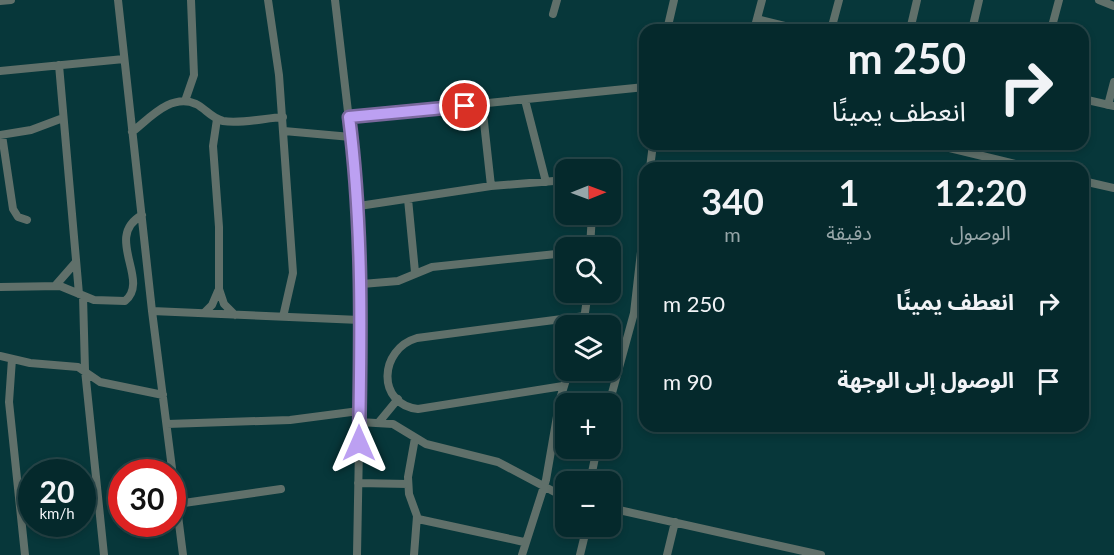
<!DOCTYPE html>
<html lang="ar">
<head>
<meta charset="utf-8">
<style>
  :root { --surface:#05292c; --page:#133538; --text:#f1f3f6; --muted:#97a6a9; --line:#264548 }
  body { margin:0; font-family:Lato,"Noto Sans Arabic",sans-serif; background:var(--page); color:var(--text); direction:rtl; height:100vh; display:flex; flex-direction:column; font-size:22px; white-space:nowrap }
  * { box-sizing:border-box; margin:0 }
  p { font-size:20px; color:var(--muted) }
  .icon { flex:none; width:33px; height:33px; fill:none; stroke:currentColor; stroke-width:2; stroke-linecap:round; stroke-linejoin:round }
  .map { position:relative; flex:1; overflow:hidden; direction:ltr }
  .panel { position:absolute; left:639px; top:162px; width:450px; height:270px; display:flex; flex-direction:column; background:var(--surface); border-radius:18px; box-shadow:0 3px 9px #0003,0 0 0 2px var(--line); direction:rtl }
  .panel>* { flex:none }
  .guide { position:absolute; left:639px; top:24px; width:450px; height:126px; border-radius:18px; box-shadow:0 3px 9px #0003,0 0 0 2px var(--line); direction:rtl; background:#05292c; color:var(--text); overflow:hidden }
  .needle { width:39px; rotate:89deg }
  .buttons { position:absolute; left:555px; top:159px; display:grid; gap:12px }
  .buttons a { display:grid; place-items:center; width:66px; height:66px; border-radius:12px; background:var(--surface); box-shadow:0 3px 9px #0003,0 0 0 2px var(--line); font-size:30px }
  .speed { position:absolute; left:18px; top:459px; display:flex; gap:12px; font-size:30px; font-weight:700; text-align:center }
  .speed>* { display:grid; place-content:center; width:78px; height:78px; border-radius:50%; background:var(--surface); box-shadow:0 3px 9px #0003,0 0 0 2px var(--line); line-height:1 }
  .speed small { font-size:15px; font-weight:400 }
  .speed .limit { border:9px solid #d22; background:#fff; color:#111 }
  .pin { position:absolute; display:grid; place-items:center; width:51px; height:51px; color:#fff; margin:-26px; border:3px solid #fff; border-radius:50%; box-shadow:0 2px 6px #0007 }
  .me { position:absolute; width:66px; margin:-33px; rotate:0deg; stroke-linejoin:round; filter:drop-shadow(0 0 4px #0008) }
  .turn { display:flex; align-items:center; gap:21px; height:126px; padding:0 24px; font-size:27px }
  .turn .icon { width:78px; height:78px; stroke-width:2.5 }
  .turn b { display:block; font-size:42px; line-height:51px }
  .eta { display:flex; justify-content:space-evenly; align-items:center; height:102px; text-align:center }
  .eta b { font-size:36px; font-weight:700; line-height:42px }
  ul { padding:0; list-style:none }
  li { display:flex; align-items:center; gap:18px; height:78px; padding:0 24px }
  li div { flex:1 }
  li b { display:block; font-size:22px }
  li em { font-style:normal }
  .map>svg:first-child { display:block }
</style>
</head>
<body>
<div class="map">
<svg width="1114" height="555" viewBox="0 0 1114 555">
  <rect width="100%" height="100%" fill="#07373a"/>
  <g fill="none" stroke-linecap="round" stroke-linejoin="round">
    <path stroke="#60706a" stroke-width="8" d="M118,0L152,311L183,555
      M268,0L279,75L293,273L283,317
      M335,0L359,206L362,284L357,555
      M1099,0L1114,6
      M0,1L11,0
      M553,14L557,0
      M757,19L801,30
      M667,30L674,0
      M754,30L762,0
      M831,30L839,0
      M910,30L917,0
      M972,30L979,0
      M1051,30L1059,0
      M59,65L79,294
      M0,71L124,59
      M1083,99L1114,106
      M525,100L546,182
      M185,101L194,75L191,0
      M482,104L491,186
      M1108,105L1114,82
      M349,117L645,87
      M217,119L213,146L219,227V289L224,304L235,315
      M284,131L351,137
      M132,132C150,118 171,93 196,104C206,109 211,118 223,121C242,124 265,118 283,117
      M0,135L31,130L63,118
      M2,135L13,209L18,217L27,220
      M933,144L1032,168
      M650,168L653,144
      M1083,181L1114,188
      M408,199L415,272
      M359,206L491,186L566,180
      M590,248L592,214
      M362,284L398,281L432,267L566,253
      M55,286L76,262
      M0,287L60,286L94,300L125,301C151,280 103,237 142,215
      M83,296L85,370L104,555
      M152,311L360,320
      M204,313L212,305L218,291
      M583,326L588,292
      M0,356L30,363L78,367L100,382L163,395
      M12,359L9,402L25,555
      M563,386L418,409C376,404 379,349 417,338L585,316
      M609,404L634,313L645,217
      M359,422L393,424L426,444L498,462L566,498
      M379,422L398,399
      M167,424L290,420L359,411
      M554,438L566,441
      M590,482L597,448
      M358,483L408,484
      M177,504L281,489
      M610,508L821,555
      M418,519L524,542
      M414,555L417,516L409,494L408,477L415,438
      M522,555L546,480L560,399L569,370
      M580,555L587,526
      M667,555L675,522"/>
  </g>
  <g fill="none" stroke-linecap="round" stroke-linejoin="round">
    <defs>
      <path id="route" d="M359,443C361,334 363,226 349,117L465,106"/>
    </defs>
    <use href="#route" stroke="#7a689d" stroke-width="15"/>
    <use href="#route" stroke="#bca0f2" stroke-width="10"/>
  </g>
</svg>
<div class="buttons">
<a><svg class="needle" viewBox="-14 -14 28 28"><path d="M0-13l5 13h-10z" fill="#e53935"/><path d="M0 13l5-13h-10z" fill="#97a6a9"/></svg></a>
<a><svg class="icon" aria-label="search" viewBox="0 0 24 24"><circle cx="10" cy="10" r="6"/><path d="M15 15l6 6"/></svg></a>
<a><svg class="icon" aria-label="layers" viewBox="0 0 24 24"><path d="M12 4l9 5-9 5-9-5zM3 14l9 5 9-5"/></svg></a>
<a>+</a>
<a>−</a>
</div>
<div class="speed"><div>20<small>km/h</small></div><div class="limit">30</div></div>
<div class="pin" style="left:465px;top:106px;background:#d93025"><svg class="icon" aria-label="arrive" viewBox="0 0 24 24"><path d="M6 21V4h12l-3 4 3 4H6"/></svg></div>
<svg class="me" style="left:359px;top:443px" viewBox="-20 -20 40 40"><path d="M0-17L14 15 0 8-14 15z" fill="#bca0f2" stroke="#fff" stroke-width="4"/></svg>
<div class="guide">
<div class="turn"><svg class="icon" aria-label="right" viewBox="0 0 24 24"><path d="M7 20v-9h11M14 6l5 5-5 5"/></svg><div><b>250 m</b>انعطف يمينًا</div></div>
</div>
<section class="panel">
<div class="eta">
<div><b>12:20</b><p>الوصول</p></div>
<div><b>1</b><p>دقيقة</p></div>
<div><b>340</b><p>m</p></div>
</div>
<ul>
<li><svg class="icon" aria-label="right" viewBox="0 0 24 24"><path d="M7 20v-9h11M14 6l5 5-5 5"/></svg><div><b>انعطف يمينًا</b></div><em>250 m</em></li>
<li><svg class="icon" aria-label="arrive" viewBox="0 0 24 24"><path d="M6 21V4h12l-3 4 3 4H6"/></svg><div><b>الوصول إلى الوجهة</b></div><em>90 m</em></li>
</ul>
</section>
</div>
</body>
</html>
